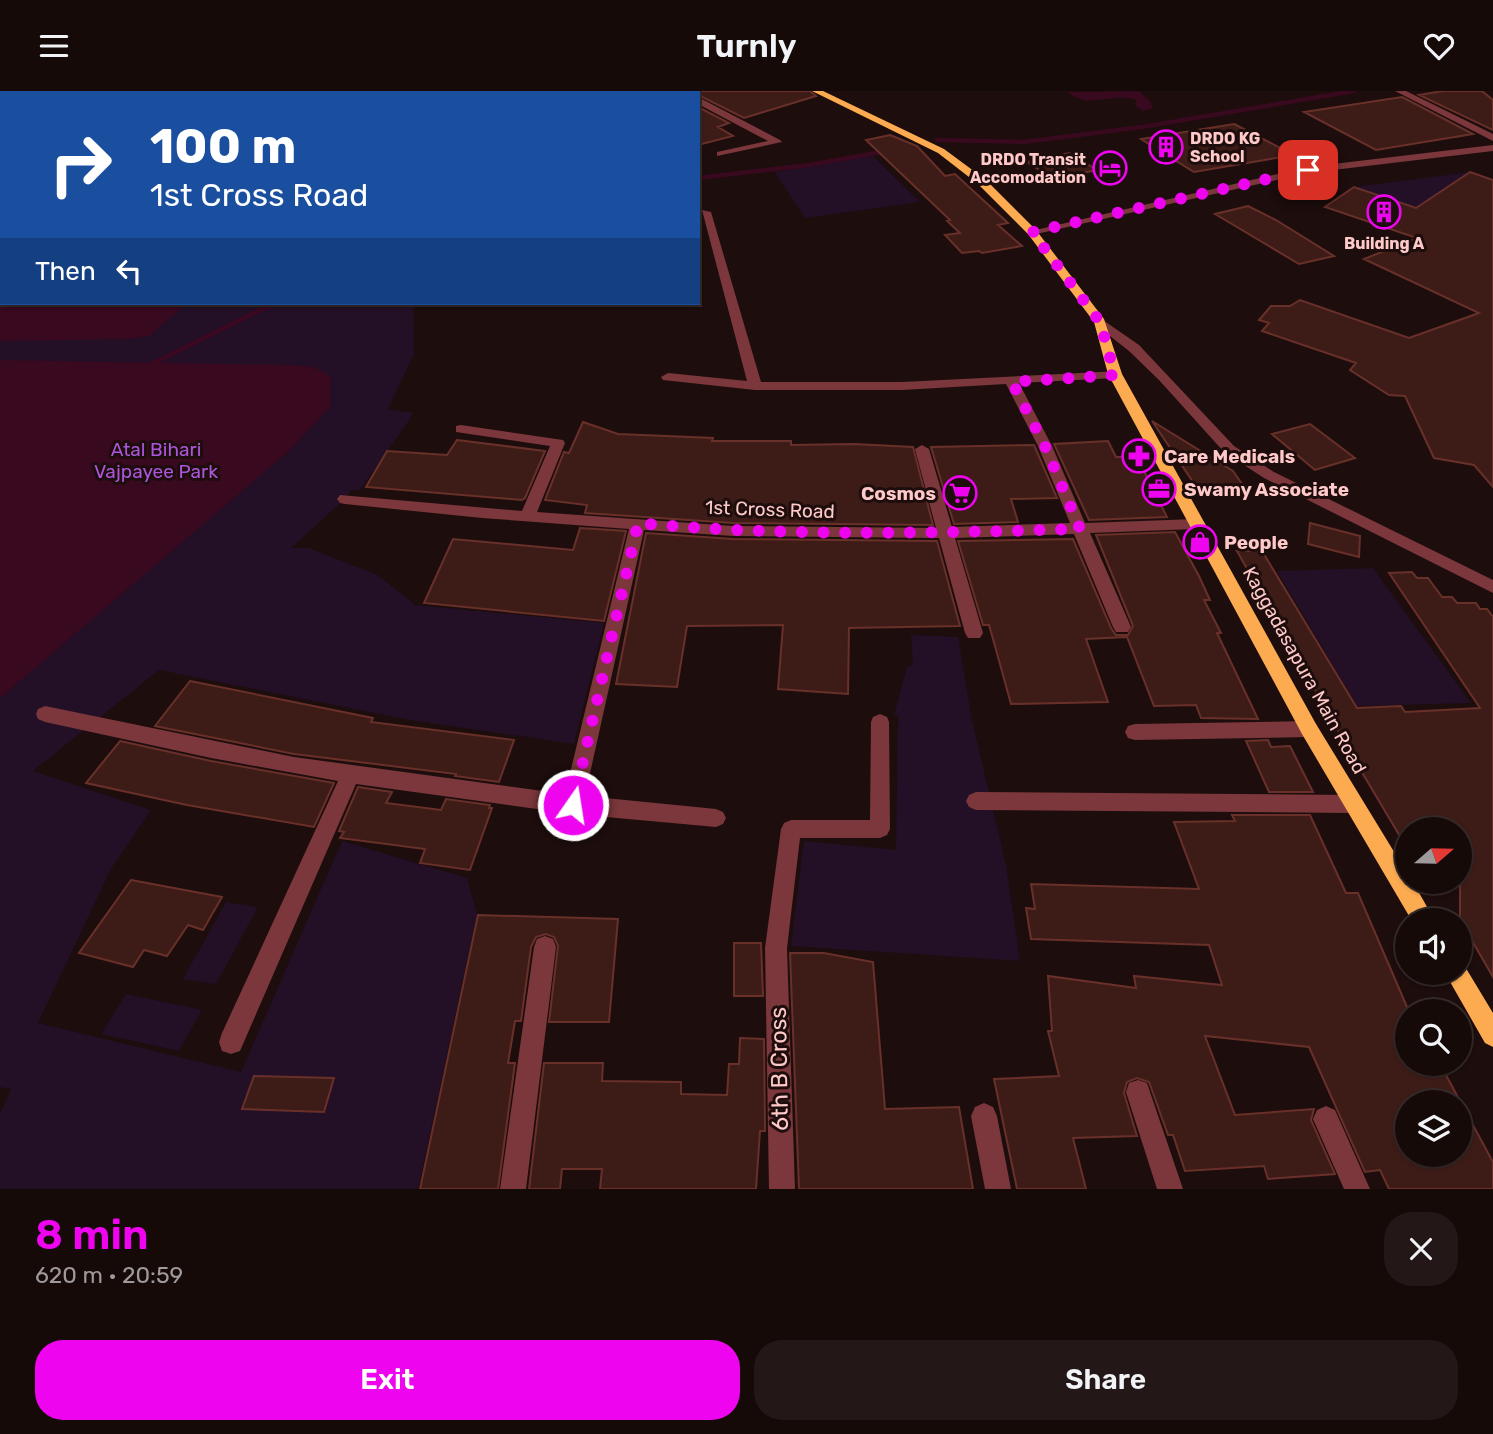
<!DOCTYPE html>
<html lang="en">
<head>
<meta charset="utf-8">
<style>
  :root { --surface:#160a09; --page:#231817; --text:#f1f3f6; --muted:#9e9a9c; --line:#352b2a; --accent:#ee04ef }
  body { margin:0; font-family:Rubik,sans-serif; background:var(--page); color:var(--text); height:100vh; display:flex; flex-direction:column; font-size:26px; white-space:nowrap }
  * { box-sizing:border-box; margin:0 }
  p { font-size:23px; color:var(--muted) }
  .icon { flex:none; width:38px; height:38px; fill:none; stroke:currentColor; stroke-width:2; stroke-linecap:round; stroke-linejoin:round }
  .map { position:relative; height:1098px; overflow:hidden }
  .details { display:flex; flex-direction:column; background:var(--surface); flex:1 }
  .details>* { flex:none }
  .top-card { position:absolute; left:0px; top:0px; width:700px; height:214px; box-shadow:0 2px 5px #0004,0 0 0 2px var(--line); background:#1a4fa0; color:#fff; overflow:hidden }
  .needle { width:46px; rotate:70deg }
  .fabs { position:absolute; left:1395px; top:726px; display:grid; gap:14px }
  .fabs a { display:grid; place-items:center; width:77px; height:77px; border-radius:50%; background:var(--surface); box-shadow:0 2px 5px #0004,0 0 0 2px var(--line); font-size:35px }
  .pin { position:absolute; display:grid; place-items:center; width:60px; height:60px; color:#fff; margin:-30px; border-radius:14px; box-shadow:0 4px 10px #0006 }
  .me { position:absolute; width:77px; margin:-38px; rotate:13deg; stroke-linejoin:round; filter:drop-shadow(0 0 5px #0008) }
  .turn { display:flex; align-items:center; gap:24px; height:147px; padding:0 35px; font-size:32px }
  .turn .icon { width:91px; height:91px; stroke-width:2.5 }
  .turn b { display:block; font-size:49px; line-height:60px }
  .then { display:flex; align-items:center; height:66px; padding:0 35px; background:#0003; gap:14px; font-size:26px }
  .round { display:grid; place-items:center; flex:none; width:74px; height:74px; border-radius:28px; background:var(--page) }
  .head { display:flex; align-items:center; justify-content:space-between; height:119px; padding:0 35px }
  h1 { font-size:42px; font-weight:600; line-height:52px; color:var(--accent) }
  .primary-button { display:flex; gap:14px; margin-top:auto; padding:14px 35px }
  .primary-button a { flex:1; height:80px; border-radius:28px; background:var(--accent); color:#fff; font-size:28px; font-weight:600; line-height:80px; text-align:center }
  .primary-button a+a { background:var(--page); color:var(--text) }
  header { display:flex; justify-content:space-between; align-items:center; height:91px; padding:0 35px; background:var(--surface); font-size:32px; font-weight:600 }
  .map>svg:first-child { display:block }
</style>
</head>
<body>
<header><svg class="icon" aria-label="menu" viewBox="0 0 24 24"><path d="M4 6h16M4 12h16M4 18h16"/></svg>Turnly<svg class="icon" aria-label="heart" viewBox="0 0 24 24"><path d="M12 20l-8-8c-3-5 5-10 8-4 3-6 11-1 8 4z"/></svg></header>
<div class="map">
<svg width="1493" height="1098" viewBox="0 0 1493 1098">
  <rect width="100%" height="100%" fill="#1d0d0c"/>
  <path fill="#230f26" d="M872,64L920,111L805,127L775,81Z
    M1470,81L1443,126L1354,96Z
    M0,143L2,212H413L414,263L388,318L414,322L360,399H351L345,408L291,457H309L378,484L415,514L604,532L574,653L410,629L159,579L33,680L151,719L111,778L38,932L241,981L342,750L467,787L477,823L418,1098H0V1023L11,998L0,996Z
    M1373,477L1471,612L1357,615L1277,480Z
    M911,544L958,546L972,629L1006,774L1020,870L791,855L804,750L896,759L898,624H894L907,576L913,574Z
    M226,811L258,816L216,893L183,888Z
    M126,903L202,919L179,960L101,943Z"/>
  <path fill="#38091f" d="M1139,0L1149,9L1153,17L1143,20L1136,15V9C1110,0 1092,20 1067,1Z
    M0,159L2,212H187L149,245L129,248L0,250Z
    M0,269L291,274L314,276L331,286L330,316L289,360L0,607Z"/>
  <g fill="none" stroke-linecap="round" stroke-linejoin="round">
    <path stroke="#38091f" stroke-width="4.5" d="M937,49L1024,51L1142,36L1354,0
      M698,87L809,74L887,60"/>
    <path stroke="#38091f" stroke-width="5" d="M149,274L275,212"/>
  </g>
  <path fill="#3d1c18" stroke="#69302a" stroke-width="2" fill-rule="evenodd" d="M698,0H810L816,5L744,27L698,4Z
    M1443,0H1482L1493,9V39L1419,4Z
    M1402,6L1473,43L1376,59L1304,21Z
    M698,16L729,32L718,36L733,45L698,54Z
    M1234,33L1294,64L1194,81L1141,48Z
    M890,44L917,55L945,85L955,83L1008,132L998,134L1022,155L982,162L979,160L962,162L945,144L960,142L947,130L950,129L866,49Z
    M1069,62L1097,79L1053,88L1027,71Z
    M1470,81L1493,89V396L1474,374L1434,367L1405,305L1389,304L1350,279L1356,272L1262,240L1269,232L1259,229L1271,215H1290L1300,209L1409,247L1479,222L1364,168L1417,147L1325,116L1354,96L1416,117Z
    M1248,115L1276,129L1334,165L1299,173L1215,123Z
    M1152,330L1233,380L1249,403L1203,406Z
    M583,331L618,343L713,347L712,350H791V354L854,353L913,356L933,434L733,432L585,422L587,414L545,409L564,361L569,362Z
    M1310,333L1355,367L1315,379L1272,343Z
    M457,349L545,360L525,407L522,409L366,396L387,360L447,364Z
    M1108,350L1116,366H1137L1167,426L1089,429L1054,353Z
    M1034,354L1057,407L1011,408L1018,431L954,433L931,356Z
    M1310,432L1360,445L1359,466L1308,453Z
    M580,437L626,440L604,530L424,512L453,448L573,459Z
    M1175,441L1199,485L1210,509H1204L1221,542H1217L1258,628L1201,627L1196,614L1154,615L1127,546L1086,548L1108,611L1011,613L993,548L989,534H983L958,450L1073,448L1111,537L1116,544H1128L1133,535L1096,444Z
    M646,442L733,448L937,450L960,535L849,537L848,603L778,598L783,534L687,535L677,596L616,593Z
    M1237,460H1262L1357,617L1401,615L1405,621L1480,617L1389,482L1412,481L1417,487H1428L1442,506H1452L1457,512H1476L1480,518H1487L1493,526V886L1460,829V738H1407V757L1351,663Z
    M190,590L373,627L371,631L514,649L499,691L455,685L456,683L294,663L155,635Z
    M1268,649L1271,656L1290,655L1313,701H1269L1246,650Z
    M120,650L211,670L334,692L314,736L187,714L86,692Z
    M358,696L392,701L386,712L441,719L446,708L490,714L489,717H492L470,779L420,772L425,758L340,747L344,741L339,740Z
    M1232,724H1310L1346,802H1358L1407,916V975L1446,984L1493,1071V1098H1389L1380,1079L1365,1081L1309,956L1205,945L1235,1024L1314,1018L1311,1029L1335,1083L1268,1088L1264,1075L1185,1080L1173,1044H1168L1149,991L1137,987L1127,991L1124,1002L1137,1045L1073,1047L1086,1098H1017L994,988L1059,985L1048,940H1052L1048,885L1136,897L1134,885L1222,894L1209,854L1031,848L1026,817L1035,818L1031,793L1199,798L1174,731L1235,730ZM1407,1012H1460V1064H1407Z
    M131,789L222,806L203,839L188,834L167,865L144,859L133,876L79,862Z
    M478,824L618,828L609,931H549L558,855L554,846L546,843L536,846L531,856L521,930H515L508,972H515L498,1098H420Z
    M734,852H761L763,905H734Z
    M790,862H824L873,871L885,1018L959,1016L973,1098H799Z
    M740,947L764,948L765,1040H760L756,1098H600L602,1078H562L560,1098H529L544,972H603L602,990L681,991V1003L727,1004L729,973H739Z
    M254,985L334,987L324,1021L242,1018Z"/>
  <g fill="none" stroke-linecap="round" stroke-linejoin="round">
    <path fill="#7b373b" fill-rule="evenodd" d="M24,0H32V2H24Z
      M103,0H114V1L101,2Z
      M660,0H673L658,2Z
      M678,0H689L690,2H679Z
      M1395,0H1406L1493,43V50Z
      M698,6L780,49L782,51L717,65V61L768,50L698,13Z
      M2,51V59L0,60V52Z
      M1493,54V60L1308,82L1032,144L1027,141L1308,76Z
      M0,95H2V101H0Z
      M702,119L711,121L761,291H902L1120,280L1122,283L1115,287L1019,292L1052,355L1085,432L1196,428L1204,433L1196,438L1090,442L1131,536L1128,541H1116L1113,536L1074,443L955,447L983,542L980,547H968L965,542L939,447L733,445L644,439L585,705L716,718L723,721L726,727L723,733L716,736L573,723L356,693L240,960L231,963L222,960L219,951L222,942L338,690L211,667L45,631L38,628L36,623L38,618L45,615L294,666L565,703L629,438L482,427L345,413L340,412L337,408L340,404L522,420L550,355L456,341V335L461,334L563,349L565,352L537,421L733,435L936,437L915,358L922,354L929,358L952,436L1070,432L1038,355L1006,293L902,299H755L663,289L661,286L668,282L747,290Z
      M1100,227L1139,254L1234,355L1274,381L1493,489V502L1264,387L1224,361L1159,289L1129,260L1096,234V228Z
      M880,623L887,626L889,631L890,738L887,744L880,747H800L787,857L795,1098H769L765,857L781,738L784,732L791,729H870L871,631L873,626Z
      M1309,630L1316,633L1318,638L1316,643L1309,646L1135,649L1128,647L1125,641L1128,635L1135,633Z
      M976,701L1352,704L1359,707L1362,713L1359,719L1352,722L976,719L969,716L966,710L969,704Z
      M545,845L553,848L556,856L526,1098H500L534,856L537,848Z
      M1138,989L1147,992L1150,1001L1183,1098H1157L1126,1001L1129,992Z
      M984,1012L993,1016L997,1025L1011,1098H985L971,1025L975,1016Z
      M1326,1015L1335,1019L1370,1098H1344L1313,1028L1317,1019Z"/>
    <path fill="#fcab51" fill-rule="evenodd" d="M812,0H823L944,58L986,89L1036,139L1104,228L1122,283L1316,633L1407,782V791H1413L1435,830H1412L1302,643L1108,283L1094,231L1028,143L978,93L938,62Z
      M1460,872L1464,874L1493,922V956L1485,952L1445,882H1460Z"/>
  </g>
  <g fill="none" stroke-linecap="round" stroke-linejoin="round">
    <path stroke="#ee04ef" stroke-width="12" stroke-dasharray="0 21.6" d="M573,714L638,432C785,446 933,442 1080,438L1045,355L1012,291L1115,284L1100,231L1032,141L1308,79"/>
  </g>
  <defs>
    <symbol id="building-ring" viewBox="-11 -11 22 22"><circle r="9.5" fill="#1d0d0c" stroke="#ee04ef" stroke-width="1.5"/><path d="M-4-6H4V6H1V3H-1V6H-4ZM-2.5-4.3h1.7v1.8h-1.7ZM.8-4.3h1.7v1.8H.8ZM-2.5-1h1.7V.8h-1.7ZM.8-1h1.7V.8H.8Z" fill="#ee04ef"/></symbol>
    <symbol id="hotel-ring" viewBox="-11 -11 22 22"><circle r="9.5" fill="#1d0d0c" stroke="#ee04ef" stroke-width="1.5"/><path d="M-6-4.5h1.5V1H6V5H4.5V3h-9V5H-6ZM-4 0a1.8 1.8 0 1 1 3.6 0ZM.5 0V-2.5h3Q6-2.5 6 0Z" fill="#ee04ef"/></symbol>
    <symbol id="pharmacy-ring" viewBox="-11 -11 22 22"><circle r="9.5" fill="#1d0d0c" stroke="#ee04ef" stroke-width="1.5"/><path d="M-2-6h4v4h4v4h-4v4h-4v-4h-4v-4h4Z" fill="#ee04ef"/></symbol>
    <symbol id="office-ring" viewBox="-11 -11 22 22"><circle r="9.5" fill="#1d0d0c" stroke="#ee04ef" stroke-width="1.5"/><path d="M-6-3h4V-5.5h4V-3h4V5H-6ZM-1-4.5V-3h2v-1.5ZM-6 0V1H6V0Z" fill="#ee04ef"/></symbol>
    <symbol id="supermarket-ring" viewBox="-11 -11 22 22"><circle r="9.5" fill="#1d0d0c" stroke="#ee04ef" stroke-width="1.5"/><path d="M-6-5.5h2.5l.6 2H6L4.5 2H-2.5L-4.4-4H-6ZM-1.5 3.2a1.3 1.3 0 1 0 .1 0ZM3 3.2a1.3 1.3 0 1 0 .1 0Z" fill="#ee04ef"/></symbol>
    <symbol id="shop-ring" viewBox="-11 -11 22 22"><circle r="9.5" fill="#1d0d0c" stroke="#ee04ef" stroke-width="1.5"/><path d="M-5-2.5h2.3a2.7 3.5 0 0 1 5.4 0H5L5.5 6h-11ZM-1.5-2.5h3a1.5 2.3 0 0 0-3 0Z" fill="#ee04ef"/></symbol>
  </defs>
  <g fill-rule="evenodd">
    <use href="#building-ring" x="1147" y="37" width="38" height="38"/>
    <use href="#hotel-ring" x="1091" y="58" width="38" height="38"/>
    <use href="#building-ring" x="1365" y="102" width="38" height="38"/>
    <use href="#pharmacy-ring" x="1120" y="346" width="38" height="38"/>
    <use href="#office-ring" x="1140" y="379" width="38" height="38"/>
    <use href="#supermarket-ring" x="941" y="383" width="38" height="38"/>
    <use href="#shop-ring" x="1181" y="432" width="38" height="38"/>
  </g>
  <g text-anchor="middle" stroke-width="6" stroke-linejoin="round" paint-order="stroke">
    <g font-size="16" font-weight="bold" fill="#fec9c8" stroke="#1d0d0c" text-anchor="start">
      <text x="1190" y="53">DRDO KG<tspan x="1190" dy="18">School</tspan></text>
      <text x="1086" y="74" text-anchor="end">DRDO Transit<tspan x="1086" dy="18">Accomodation</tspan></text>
      <text x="1384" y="158" text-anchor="middle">Building A</text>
    </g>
    <g font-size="19" fill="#ad56dc" stroke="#1d0d0c">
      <text x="156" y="365">Atal Bihari<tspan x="156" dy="22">Vajpayee Park</tspan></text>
    </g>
    <g font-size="19" font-weight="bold" fill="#fec9c8" stroke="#1d0d0c" text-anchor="start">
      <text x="1164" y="372">Care Medicals</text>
      <text x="1184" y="405">Swamy Associate</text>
      <text x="936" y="409" text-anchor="end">Cosmos</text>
      <text x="1224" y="458">People</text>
    </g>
    <g font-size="19" fill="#fec9c8" stroke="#1d0d0c">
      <text transform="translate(770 418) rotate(2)" y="7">1st Cross Road</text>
      <text transform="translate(1305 579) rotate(61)" y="7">Kaggadasapura Main Road</text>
    </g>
    <g font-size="23" fill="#fec9c8" stroke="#1d0d0c">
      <text transform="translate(779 978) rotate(-91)" y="8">6th B Cross</text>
    </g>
  </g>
</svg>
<div class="fabs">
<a><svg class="needle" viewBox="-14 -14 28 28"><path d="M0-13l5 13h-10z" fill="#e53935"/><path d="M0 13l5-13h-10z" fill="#9e9a9c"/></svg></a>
<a><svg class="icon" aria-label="sound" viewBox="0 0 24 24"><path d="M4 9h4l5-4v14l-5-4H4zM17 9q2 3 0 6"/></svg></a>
<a><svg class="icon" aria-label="search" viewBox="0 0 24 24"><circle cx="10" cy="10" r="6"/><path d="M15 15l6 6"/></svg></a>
<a><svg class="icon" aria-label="layers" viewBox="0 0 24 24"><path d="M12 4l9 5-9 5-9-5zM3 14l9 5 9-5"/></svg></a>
</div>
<div class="pin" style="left:1308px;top:79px;background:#d93025"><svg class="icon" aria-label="arrive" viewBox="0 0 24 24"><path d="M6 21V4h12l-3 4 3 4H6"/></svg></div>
<svg class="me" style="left:573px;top:714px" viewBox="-20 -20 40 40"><circle r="17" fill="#ee04ef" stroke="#fff" stroke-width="3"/><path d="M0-11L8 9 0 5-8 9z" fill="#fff"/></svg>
<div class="top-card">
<div class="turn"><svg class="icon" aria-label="right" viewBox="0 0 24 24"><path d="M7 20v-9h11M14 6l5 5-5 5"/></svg><div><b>100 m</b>1st Cross Road</div></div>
<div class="then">Then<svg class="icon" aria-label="left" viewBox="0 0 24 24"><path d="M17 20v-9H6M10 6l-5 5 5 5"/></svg></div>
</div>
</div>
<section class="details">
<div class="head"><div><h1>8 min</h1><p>620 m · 20:59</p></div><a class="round"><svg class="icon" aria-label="close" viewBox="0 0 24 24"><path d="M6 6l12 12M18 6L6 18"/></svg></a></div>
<div class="primary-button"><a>Exit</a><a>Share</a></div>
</section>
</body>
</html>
